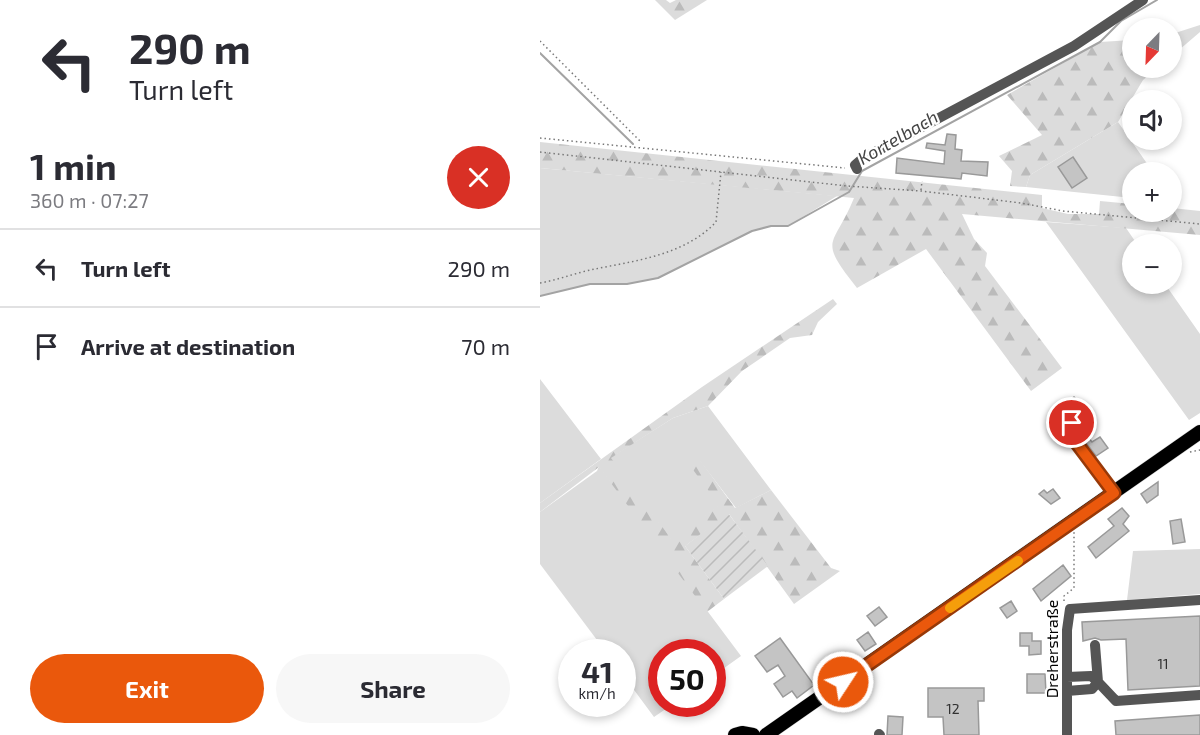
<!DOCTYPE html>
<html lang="en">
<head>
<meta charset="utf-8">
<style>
  :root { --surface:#fff; --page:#f7f7f7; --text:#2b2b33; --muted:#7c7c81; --line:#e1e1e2; --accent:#ea580c }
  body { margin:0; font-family:"Exo 2",sans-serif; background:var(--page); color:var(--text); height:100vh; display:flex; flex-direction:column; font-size:22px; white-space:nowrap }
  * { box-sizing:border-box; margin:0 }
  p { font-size:20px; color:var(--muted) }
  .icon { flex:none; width:33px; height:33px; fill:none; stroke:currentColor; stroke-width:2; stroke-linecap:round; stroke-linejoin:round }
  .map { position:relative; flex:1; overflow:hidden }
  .sheet { display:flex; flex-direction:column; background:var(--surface); width:540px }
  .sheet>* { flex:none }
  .top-card { background:#fff; color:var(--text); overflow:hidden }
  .needle { width:39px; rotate:203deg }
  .tools { position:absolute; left:582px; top:18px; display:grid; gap:12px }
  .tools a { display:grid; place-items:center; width:60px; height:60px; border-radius:50%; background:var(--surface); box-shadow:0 3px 9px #0003; font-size:30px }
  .speed { position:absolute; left:18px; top:639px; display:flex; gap:12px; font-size:30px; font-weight:700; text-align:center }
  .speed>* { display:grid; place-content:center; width:78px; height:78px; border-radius:50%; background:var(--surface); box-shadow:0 3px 9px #0003; line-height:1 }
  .speed small { font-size:15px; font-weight:400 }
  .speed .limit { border:9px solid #d22; background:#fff; color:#111 }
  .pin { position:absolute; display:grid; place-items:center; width:51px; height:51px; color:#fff; margin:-26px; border:3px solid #fff; border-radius:50%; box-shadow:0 2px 6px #0007 }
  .me { position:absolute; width:66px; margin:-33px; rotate:55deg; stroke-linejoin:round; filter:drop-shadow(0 0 4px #0008) }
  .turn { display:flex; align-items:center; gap:21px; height:126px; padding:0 30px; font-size:27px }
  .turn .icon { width:78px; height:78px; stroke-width:2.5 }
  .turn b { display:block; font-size:42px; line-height:51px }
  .round { display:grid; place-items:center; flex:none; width:63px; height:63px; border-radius:32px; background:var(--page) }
  .overview { display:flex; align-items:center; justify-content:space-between; height:102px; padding:0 30px }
  h1 { font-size:36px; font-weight:700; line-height:45px }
  .cta { display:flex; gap:12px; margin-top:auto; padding:12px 30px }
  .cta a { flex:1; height:69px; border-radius:36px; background:var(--accent); color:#fff; font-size:24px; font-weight:700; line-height:69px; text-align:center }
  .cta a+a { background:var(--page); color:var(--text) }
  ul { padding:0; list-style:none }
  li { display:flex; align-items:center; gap:18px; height:78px; padding:0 30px; border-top:2px solid var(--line) }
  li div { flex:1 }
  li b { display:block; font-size:22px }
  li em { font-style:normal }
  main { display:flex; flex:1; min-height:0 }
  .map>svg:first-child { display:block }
</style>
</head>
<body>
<main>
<section class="sheet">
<div class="top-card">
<div class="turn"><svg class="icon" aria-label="left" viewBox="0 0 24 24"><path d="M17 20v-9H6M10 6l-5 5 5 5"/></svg><div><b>290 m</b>Turn left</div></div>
</div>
<div class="overview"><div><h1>1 min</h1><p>360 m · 07:27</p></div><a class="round" style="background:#d93025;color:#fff"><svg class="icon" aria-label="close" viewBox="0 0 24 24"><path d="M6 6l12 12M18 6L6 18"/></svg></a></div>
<ul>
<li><svg class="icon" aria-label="left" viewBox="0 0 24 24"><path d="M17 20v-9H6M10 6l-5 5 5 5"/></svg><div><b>Turn left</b></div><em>290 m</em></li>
<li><svg class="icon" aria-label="arrive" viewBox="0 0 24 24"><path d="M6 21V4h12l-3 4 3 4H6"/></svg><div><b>Arrive at destination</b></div><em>70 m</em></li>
</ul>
<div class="cta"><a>Exit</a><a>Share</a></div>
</section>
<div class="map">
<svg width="660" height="735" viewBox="0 0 660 735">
  <defs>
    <pattern id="forest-firs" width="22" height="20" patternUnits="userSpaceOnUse" patternTransform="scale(1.5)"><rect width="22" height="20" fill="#dcdcdc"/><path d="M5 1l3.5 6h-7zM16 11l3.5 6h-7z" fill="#bbb"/></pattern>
    <pattern id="garden-furrows" width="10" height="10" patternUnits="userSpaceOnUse" patternTransform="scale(1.5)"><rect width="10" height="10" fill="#dcdcdc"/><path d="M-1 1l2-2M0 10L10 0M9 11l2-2" fill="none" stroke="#bbb"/></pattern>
  </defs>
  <rect width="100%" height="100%" fill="#fff"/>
  <path fill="#dcdcdc" d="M578,122L613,172H592V198L486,187L490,175Z
    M0,168L297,196L248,226H231L212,231L118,278L87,284H50L0,296Z
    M506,222L586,228L597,244H592V284H625L660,334V413L649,420Z
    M0,379L61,459L0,503Z
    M168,406L231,490L196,508L160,461L152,467L180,505L132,541L70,458L133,418Z
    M59,466L201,656L173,676L172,652H122V704H133L114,717L83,675L82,652H66L0,564V512L57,471Z
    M660,549V594L587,600L593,551Z"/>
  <path fill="url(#forest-firs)" d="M115,0H126L130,3L136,0H167L135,20Z
    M660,25V32L632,56V34Z
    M592,40V68H618L603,80L578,122L490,175L486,187L470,186L472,171L459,156L502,135L467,95L560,42Z
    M0,142L502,195V208L528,214H559L560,201L592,204V212H632V208L660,211V235L422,214L434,239L447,253L445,266L522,368L491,391L386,249L317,288C277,237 293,249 314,198L0,168Z
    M293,299L297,304L278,322L272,335L250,338L202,371L168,406L133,418L71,458L132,540L179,505L151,467L160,460L195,508L231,490L291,568L300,571L254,604L189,514L145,546L184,599L167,612L59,467L0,512V503L162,387Z"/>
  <path fill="url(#garden-furrows)" d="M188,513L228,566L184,599L145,546Z"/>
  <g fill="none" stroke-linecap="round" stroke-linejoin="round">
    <path stroke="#a3a3a3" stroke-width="2" d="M0,53L93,144
      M0,296L50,284H87L118,278L212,231L231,226H248L309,192L322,171L560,42L581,21L617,0"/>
  </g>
  <path fill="#c4c4c4" stroke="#999" stroke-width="1.5" d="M407,134L416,135L415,149L422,150L421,161L448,162L447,176L422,173L421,179L356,173L357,158L404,164L405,151L386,148L387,143L405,145Z
    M533,157L547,178L532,188L518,167Z
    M534,397L541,405L523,421L516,412Z
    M543,431L552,442L560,437L568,448L556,456L540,435Z
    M618,482V495L607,503L601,494Z
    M513,489L520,498L511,504L499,494L504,490L507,493Z
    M582,508L589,516L583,524L589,531L556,558L548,547L574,526L568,519Z
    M641,519L645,542L633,544L630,521Z
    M523,565L531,576L501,601L493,589Z
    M471,601L477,611L467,618L460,608Z
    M339,607L347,617L335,626L327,616Z
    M660,616V686L588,690L586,639L561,640L555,638L543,641L542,622Z
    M328,632L336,644L325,651L317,640Z
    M480,633H492V641H501V654L489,655V646H480Z
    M240,638L274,685L257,698L252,691L243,697L234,684L245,676L238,665L227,672L215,656Z
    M487,674H505L506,693H487Z
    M388,688H444V701H438L439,735H404L403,717H388Z
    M660,715V735H576L575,721Z
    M348,716L363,717L362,735H347Z"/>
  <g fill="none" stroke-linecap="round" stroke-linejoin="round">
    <defs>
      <path id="major" d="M195,735L202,733L213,735
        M226,735L660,432"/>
    </defs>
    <use href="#major" stroke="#dbdbdb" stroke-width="15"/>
    <path stroke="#777" stroke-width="1.5" stroke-dasharray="1.5 3" stroke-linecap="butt" d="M0,41L101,142
      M0,138L305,168
      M0,152L307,186L381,191L481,203L523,211L660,224
      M381,190L382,181
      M0,283C17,280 33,274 50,270C93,261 144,256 176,222L181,172
      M650,452L660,450
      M524,601V596L534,588V532"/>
    <path stroke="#555" stroke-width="10" d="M317,169L315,165L322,159L534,46L603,0
      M541,414L532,423V437L574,493
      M555,645L558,682L576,701L660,695
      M527,677L551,676L558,682L552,689L527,691
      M339,734L340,735
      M527,735V630L530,609L660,600"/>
    <use href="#major" stroke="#000" stroke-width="14"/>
  </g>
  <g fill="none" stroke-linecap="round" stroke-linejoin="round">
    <defs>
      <path id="route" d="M303,682L574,493L532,437V423"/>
    </defs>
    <use href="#route" stroke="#983908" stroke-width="15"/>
    <use href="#route" stroke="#ea580c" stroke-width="10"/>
    <path stroke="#f59e0b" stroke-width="10" d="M410,608L478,561"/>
  </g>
  <g text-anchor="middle" stroke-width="4.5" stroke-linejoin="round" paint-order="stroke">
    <g font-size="14" fill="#313131">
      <text x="623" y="669">11</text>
      <text x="413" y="714">12</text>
    </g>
    <g font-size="16" fill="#000" stroke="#fff">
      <text transform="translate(512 649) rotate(-90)" y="6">Dreherstraße</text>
    </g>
    <g font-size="18" font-style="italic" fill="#444" stroke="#fff">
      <text transform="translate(358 138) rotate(-30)" y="6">Kortelbach</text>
    </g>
  </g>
</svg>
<div class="tools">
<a><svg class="needle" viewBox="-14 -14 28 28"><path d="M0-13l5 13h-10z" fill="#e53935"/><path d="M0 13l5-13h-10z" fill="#7c7c81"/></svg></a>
<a><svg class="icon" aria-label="sound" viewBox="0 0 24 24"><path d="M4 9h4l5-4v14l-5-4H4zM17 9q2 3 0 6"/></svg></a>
<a>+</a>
<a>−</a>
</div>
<div class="speed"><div>41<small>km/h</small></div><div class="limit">50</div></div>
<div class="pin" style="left:532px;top:423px;background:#d93025"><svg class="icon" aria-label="arrive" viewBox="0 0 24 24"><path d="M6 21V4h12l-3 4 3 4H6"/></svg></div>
<svg class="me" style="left:303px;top:682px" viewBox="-20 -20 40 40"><circle r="17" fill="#ea580c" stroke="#fff" stroke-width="3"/><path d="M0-11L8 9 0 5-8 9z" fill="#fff"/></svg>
</div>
</main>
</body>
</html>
